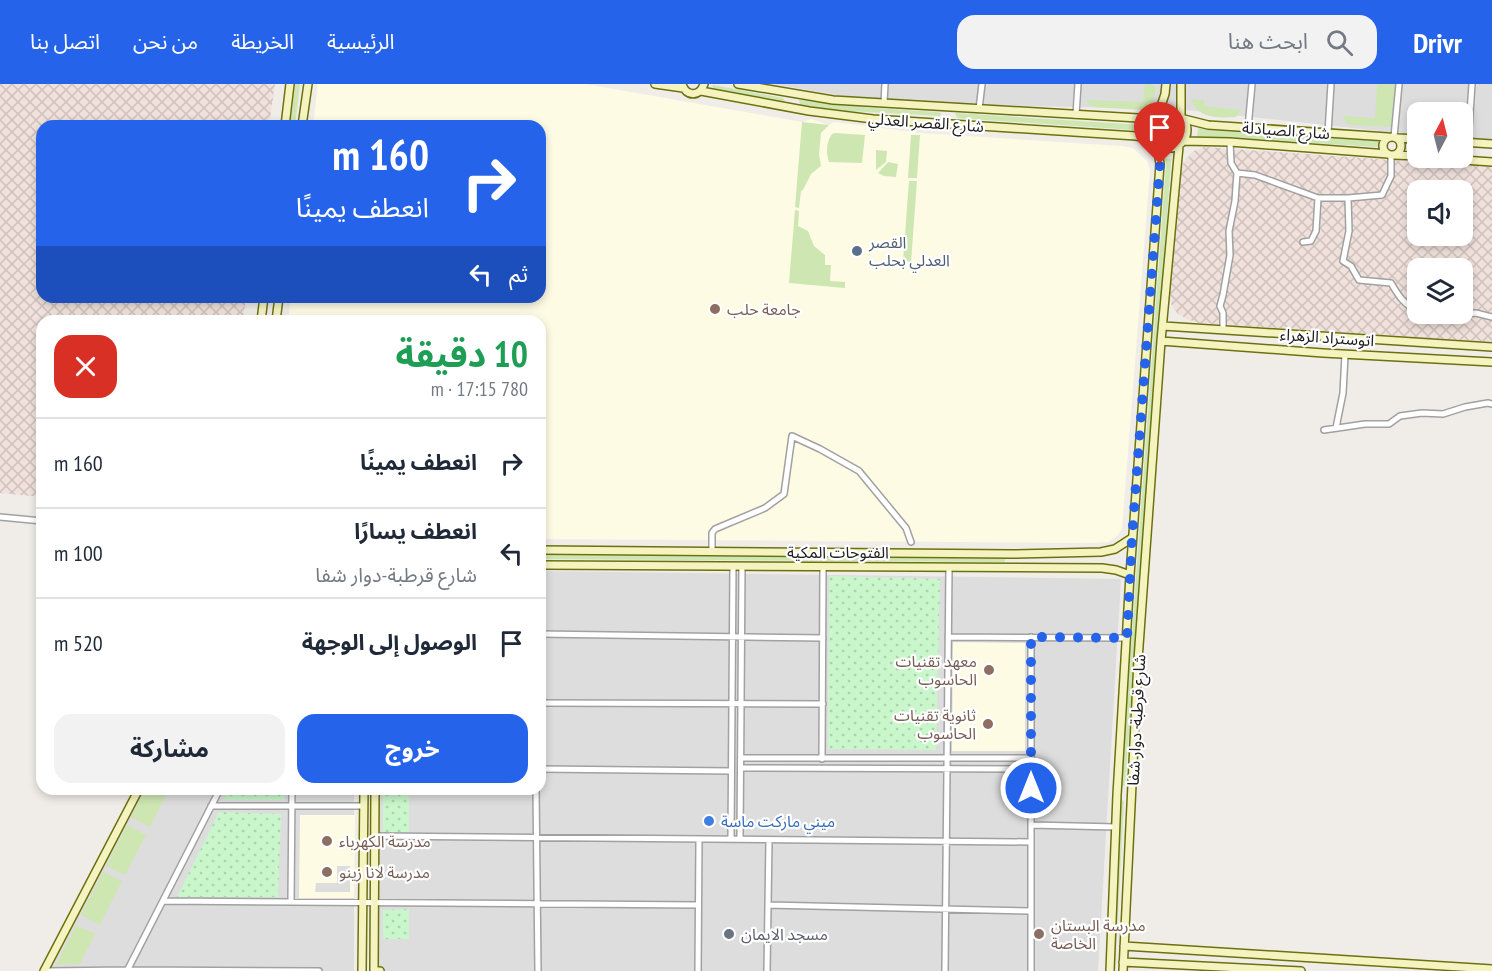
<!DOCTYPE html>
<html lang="ar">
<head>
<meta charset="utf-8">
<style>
  :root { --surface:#fff; --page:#f2f2f3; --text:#1f2937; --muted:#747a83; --line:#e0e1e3; --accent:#2563eb }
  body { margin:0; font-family:"PT Sans Narrow","Noto Sans Arabic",sans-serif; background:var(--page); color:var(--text); direction:rtl; height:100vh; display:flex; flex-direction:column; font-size:22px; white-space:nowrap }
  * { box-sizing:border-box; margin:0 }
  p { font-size:20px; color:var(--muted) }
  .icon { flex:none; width:33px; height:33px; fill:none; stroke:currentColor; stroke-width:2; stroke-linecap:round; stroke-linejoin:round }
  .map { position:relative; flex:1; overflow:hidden; direction:ltr }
  .sheet { position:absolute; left:36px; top:231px; width:510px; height:480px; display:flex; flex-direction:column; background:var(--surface); border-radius:18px; box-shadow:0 3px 9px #0003; direction:rtl }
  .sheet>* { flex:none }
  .banner { position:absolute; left:36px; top:36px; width:510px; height:183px; border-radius:18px; box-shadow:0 3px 9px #0003; direction:rtl; background:#2563eb; color:#fff; overflow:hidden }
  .needle { width:39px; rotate:7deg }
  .buttons { position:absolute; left:1407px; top:18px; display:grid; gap:12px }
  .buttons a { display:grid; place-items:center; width:66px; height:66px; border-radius:12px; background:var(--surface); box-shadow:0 3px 9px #0003; font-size:30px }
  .pin { position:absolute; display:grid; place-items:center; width:51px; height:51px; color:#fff; margin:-62px -26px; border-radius:50% 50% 50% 0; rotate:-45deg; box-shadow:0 0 6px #0007 }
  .pin .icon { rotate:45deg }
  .me { position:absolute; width:66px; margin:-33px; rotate:0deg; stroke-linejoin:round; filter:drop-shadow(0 0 4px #0008) }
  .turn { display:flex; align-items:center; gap:21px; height:126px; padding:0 18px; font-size:27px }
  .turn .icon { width:78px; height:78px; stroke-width:2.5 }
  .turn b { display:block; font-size:42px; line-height:51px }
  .then { display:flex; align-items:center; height:57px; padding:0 18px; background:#0003; gap:12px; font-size:22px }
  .round { display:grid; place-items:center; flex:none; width:63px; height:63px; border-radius:18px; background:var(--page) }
  .head { display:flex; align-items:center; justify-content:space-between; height:102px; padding:0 18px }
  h1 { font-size:36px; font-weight:700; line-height:45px; color:#1e9e55 }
  .button { display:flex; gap:12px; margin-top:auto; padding:12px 18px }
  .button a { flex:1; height:69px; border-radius:18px; background:var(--accent); color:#fff; font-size:24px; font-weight:700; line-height:69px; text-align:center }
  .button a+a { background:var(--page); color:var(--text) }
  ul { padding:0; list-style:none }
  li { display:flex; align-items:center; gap:18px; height:90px; padding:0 18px; border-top:2px solid var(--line) }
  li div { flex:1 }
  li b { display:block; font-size:22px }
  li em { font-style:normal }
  header { display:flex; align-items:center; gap:36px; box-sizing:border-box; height:84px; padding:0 30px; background:var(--accent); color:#fff }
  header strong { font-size:28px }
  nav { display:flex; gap:33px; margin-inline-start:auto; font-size:21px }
  .search { width:420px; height:54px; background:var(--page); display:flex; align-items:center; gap:15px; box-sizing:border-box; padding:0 21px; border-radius:18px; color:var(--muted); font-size:22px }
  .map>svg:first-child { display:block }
</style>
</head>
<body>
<header>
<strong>Drivr</strong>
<div class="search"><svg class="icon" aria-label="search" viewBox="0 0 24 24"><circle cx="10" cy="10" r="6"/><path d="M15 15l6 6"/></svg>ابحث هنا</div>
<nav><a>الرئيسية</a><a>الخريطة</a><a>من نحن</a><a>اتصل بنا</a></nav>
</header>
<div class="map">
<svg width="1492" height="887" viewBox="0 0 1492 887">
  <defs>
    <pattern id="military-cross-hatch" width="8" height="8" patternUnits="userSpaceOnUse" patternTransform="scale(1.5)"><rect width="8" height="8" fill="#f0e1dc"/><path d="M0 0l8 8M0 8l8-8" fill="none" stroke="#cec1bc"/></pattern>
    <pattern id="park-dots" width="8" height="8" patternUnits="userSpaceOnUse" patternTransform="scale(1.5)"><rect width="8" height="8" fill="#c9f6ca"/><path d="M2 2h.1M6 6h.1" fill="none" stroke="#acd3ad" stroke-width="1.8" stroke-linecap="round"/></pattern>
  </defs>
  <rect width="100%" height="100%" fill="#f0ede8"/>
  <path fill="#dedddd" d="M773,0H1492V59L1463,56L1462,28H1418L1417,51L1177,25L884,19Z
    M540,487L1121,495L1098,887H376L378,705H540Z
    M141,705H354V887H49Z"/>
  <path fill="#fdfbe4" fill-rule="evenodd" d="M318,0H585L802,38L811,35L829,41L834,38L921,49L1121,62L1133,64L1147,77L1150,86L1122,445L1117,452L1108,458L1095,459L540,455V237H288L291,213H540V42H313Z
    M953,558L1025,559V667H952Z
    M300,731H355L354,814H299ZM337,782H350V808H315L316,799H337Z"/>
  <path fill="url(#military-cross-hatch)" fill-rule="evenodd" d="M0,0H275L269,42H42V213H246L243,237H42V413L0,409Z
    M1204,63L1492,83V258L1199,239L1187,235L1177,229L1171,220L1170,208L1178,95L1181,83L1186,75L1194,67ZM1418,106H1462V152H1418ZM1418,184H1462V230H1418Z"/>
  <path fill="#cee6b2" d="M295,0H300L295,42H290Z
    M1145,0H1152L1156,4L1152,20L1143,26L1093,23L1085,16L1143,18Z
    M1377,0H1396L1394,43L1350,41L1346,38L1343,32L1375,34Z
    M714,1L783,14L785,17L783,18L714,5L712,2Z
    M1191,15L1204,16V22L1241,26L1236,33C1219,34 1197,35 1191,15Z
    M799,16L873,24L939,28L941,30L940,32L849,27L800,21Z
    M955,29L1142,41V48L1134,46L957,34Z
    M1158 47a12 12 0 1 1 24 0a12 12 0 1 1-24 0Z
    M802,38L829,41L821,49L819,70L821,82L811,90L803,106L801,107L799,124L795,123Z
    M1198,44L1207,46L1376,57L1380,59L1379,62L1376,63L1225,53H1197Z
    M835,49L865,51L862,79L829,78C826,69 826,58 832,50Z
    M911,51H920L917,94H908Z
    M876,66L887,67L886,78L876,86Z
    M1165,73L1168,75L1172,74L1171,79L1125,701L1123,702L1121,700L1166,80Z
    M888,78L898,80L896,93L884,92L878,89Z
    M909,97H917L911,178L903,177Z
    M795,126L799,127L798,142L808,147L814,162L825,171V181H831L830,197L845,198V204L789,199Z
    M540,471L1005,475V478L540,475Z
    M145,705H169L150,743L131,733Z
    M1121,714L1124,718L1115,887H1109L1118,717Z
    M127,741L146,751L125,791L106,782Z
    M103,788L122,797L100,841L81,831Z
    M76,841L95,850L80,880L56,881Z"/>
  <path fill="url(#park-dots)" d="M829,492L940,495L936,666L828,665Z
    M230,705H284V716H224Z
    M383,705H409V748H383Z
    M219,728L281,730L278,813H177Z
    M409,825V855H383V826Z"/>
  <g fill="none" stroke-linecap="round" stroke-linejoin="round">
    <defs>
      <path id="street" d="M884,19L885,0
        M979,25L982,0
        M1076,31L1078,0
        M1248,44L1252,0
        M1328,49L1331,0
        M1394,53L1399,0
        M1230,58L1231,79L1237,89L1255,91L1318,114H1348L1349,147L1343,177L1351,182L1359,196L1391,199C1398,211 1404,221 1418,227
        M1468,59L1472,0
        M1348,114L1382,111L1391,92V71
        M1303,158L1311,157L1316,147L1318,114
        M1422,230L1450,232L1476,229L1492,233
        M1223,246V229L1220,222L1223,211L1230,171L1229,147L1235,117L1237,89
        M1336,344L1343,309L1345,271
        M1324,346L1365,340H1389L1400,332L1422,329L1443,330L1465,323L1488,319L1492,320
        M0,433L42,437
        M712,467V449L715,445L765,424L784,410L792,352L820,365L859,387L906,444L911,458
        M540,550L823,554
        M948,553L1127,554
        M540,619L823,620
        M741,674H1031
        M822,675L823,483
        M741,684L1031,685
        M540,685L731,687
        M536,705L538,887
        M211,722H364
        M1031,741L1116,743
        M375,752L1031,758
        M731,755L733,482
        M740,755L742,482
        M163,817L698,821
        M291,817L292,705
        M768,821L1031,827
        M48,887L128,886L319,887
        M127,887L220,705
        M698,887L699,755
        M767,887L769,756
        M945,887L949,484
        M1031,887V553"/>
      <path id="secondary" d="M655,0L683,4
        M682,0C686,13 700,13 704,0
        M738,0L833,16L1155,35
        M1181,0V32
        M701,7L809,27L873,35L1136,52L1153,55
        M1151 46a18 18 0 1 1 36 0a18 18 0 1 1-36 0Z
        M1158,31L1165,10L1166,0
        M1184,35L1208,41L1388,53
        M285,42L290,0
        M302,42L308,0
        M1383 62a9 9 0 1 1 18 0a9 9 0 1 1-18 0Z
        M1397,54L1418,55
        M1184,57L1230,58L1388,70
        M1462,58L1492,60
        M1394,71L1418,72
        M1434,74L1492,78
        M261,237L264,213
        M276,237L279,213
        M1163,242L1492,263
        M1161,257L1323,269L1492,278
        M540,466L1013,470L1101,468L1115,465L1132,454
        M540,481L1102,484L1116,486L1130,491
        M375,705L374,887H380
        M1124,862L1492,885
        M1123,878L1301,887
        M44,887L139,705
        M362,887L364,705
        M1110,887L1117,711L1130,491L1160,80L1157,60
        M1123,887L1138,576L1161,257L1179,62"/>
    </defs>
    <use href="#street" stroke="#a1a1a1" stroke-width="8"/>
    <use href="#secondary" stroke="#6c710e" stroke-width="10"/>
    <use href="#street" stroke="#fff" stroke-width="5"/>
    <use href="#secondary" stroke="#f5f4c1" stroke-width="7"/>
  </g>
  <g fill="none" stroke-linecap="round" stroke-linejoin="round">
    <path stroke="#2563eb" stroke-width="10" stroke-dasharray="0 18" d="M1031,704V553L1127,554L1132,454L1160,80"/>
  </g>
  <circle fill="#5c6f8a" stroke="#fff" stroke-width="2" cx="857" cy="167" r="6"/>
  <g fill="#8d6e63" stroke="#fff" stroke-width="2">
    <circle cx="715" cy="225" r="6"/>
    <circle cx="989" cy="586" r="6"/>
    <circle cx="988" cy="640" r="6"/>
    <circle cx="327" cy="757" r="6"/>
    <circle cx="327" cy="788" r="6"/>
    <circle cx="1039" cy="850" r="6"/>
  </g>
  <circle fill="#3f7fe0" stroke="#fff" stroke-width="2" cx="709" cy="737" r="6"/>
  <circle fill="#6b7280" stroke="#fff" stroke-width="2" cx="729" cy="850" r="6"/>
  <g text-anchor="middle" stroke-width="4.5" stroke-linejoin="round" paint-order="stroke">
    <g font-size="16" fill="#202020" stroke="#fff">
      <text transform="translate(926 38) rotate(4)" y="6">شارع القصر العدلي</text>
      <text transform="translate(1286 46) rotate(4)" y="6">شارع الصيادلة</text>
      <text transform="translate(1327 253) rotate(4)" y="6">اتوستراد الزهراء</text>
      <text x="838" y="474">الفتوحات المكية</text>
      <text transform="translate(1136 636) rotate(-87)" y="6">شارع قرطبة- دوار شفا</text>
    </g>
    <g font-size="16" fill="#4e5e75" stroke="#fff" text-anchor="start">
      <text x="869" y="164">القصر<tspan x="869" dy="18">العدلي بحلب</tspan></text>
    </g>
    <g font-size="16" fill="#785e54" stroke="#fff" text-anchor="start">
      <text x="727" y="231">جامعة حلب</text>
      <text x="977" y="583" text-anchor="end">معهد تقنيات<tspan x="977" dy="18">الحاسوب</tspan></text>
      <text x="976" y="637" text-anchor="end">ثانوية تقنيات<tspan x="976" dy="18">الحاسوب</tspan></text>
      <text x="339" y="763">مدرسة الكهرباء</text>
      <text x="339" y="794">مدرسة لانا زينو</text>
      <text x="1051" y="847">مدرسة البستان<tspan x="1051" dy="18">الخاصة</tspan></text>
    </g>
    <g font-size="16" fill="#366cbe" stroke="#fff" text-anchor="start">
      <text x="721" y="743">ميني ماركت ماسة</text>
    </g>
    <g font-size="16" fill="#5b616d" stroke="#fff" text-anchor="start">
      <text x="741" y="856">مسجد الايمان</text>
    </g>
  </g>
</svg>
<div class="buttons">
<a><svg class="needle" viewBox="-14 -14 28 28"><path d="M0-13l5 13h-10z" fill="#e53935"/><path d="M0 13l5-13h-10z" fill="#747a83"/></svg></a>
<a><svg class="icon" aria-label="sound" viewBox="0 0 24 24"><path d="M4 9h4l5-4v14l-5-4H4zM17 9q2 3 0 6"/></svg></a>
<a><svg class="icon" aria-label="layers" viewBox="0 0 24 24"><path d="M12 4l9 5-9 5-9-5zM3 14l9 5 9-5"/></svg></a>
</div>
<div class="pin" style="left:1160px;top:80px;background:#d93025"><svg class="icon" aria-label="arrive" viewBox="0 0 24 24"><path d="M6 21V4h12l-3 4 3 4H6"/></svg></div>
<svg class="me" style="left:1031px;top:704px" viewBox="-20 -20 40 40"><circle r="17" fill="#2563eb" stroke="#fff" stroke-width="3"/><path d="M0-11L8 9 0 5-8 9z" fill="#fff"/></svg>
<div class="banner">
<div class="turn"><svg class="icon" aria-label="right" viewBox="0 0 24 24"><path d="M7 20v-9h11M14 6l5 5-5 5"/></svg><div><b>160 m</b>انعطف يمينًا</div></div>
<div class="then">ثم<svg class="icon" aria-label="left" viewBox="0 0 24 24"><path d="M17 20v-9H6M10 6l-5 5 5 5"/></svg></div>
</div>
<section class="sheet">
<div class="head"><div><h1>10 دقيقة</h1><p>780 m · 17:15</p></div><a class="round" style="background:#d93025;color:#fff"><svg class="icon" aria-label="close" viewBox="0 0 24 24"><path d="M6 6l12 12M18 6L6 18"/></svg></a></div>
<ul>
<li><svg class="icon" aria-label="right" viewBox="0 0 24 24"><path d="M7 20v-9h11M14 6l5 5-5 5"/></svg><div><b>انعطف يمينًا</b></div><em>160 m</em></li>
<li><svg class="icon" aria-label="left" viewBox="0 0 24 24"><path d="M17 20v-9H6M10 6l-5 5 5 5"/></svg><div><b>انعطف يسارًا</b><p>شارع قرطبة-دوار شفا</p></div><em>100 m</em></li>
<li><svg class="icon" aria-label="arrive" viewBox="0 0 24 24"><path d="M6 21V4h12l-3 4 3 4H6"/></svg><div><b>الوصول إلى الوجهة</b></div><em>520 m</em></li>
</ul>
<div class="button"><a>خروج</a><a>مشاركة</a></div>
</section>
</div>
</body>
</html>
